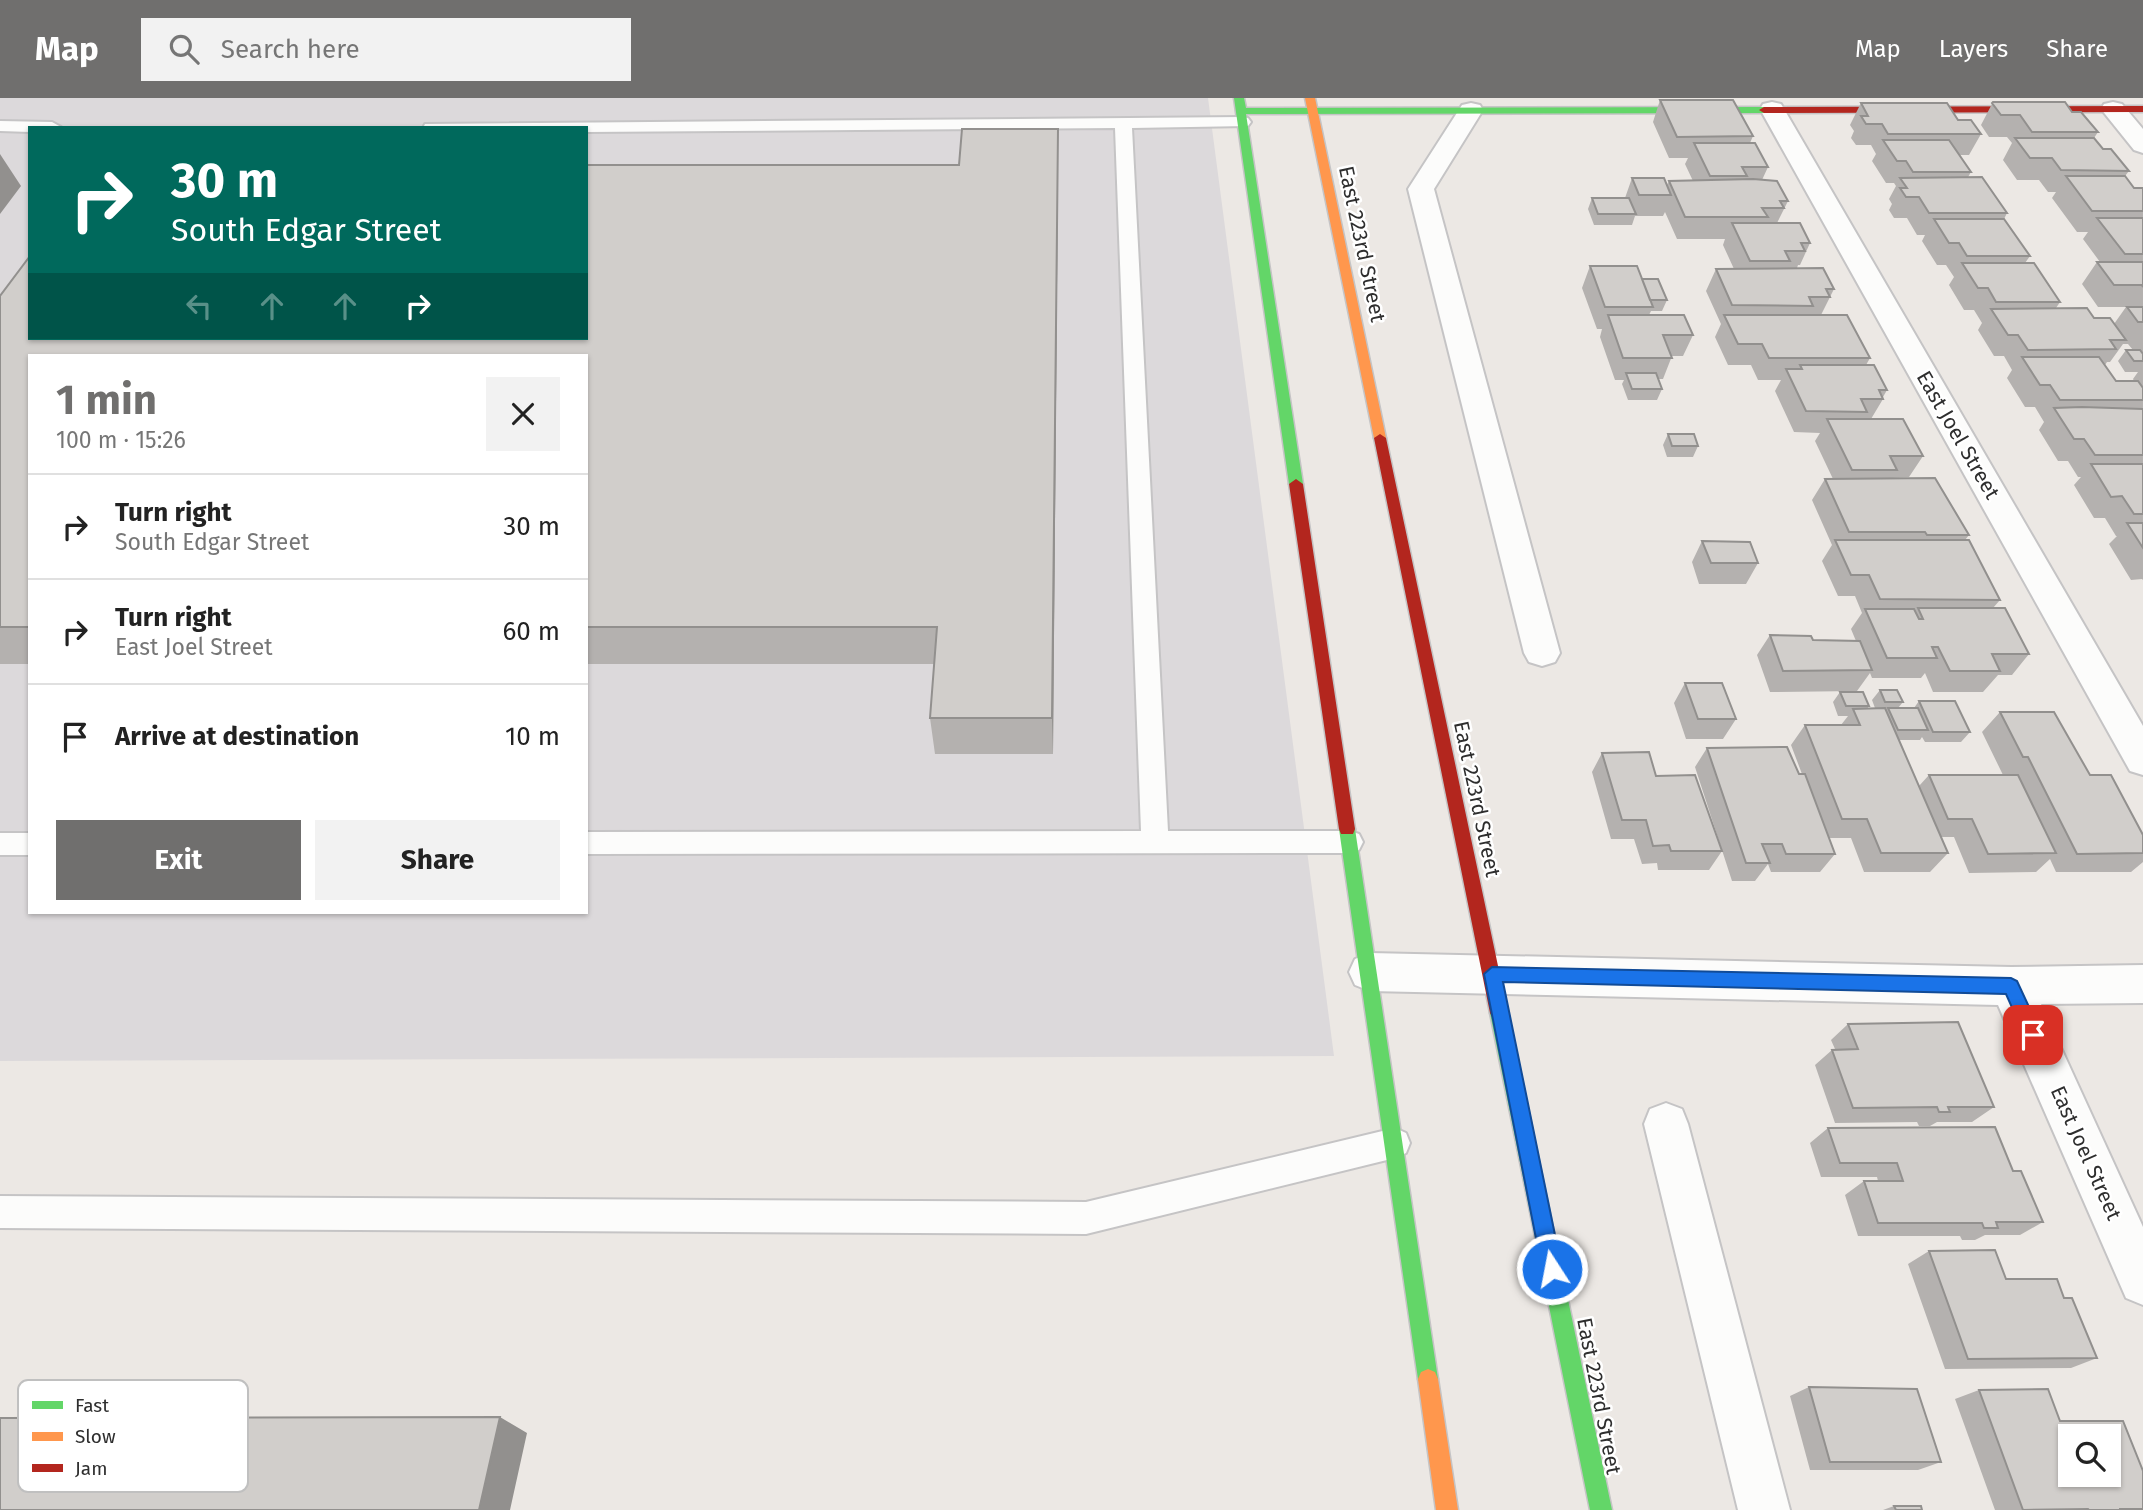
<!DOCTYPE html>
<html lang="en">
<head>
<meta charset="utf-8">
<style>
  :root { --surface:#fff; --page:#f2f2f2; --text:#222; --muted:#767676; --line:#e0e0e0; --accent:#706f6e }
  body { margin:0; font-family:"Fira Sans",sans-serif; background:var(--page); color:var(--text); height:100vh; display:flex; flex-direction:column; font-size:26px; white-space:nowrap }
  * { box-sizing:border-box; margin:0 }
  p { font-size:23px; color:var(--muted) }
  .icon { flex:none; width:38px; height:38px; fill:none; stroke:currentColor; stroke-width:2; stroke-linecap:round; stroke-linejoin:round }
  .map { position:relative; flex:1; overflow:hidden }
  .side { position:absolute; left:28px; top:256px; width:560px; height:560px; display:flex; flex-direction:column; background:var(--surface); border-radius:0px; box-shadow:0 2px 5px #0004 }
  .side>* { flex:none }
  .top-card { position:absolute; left:28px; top:28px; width:560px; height:214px; border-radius:0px; box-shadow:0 2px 5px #0004; background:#00695c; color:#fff; overflow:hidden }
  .controls { position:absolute; left:2058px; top:1326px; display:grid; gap:14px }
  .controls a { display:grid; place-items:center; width:63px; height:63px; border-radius:0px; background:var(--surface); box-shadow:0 2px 5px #0004; font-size:35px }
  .pin { position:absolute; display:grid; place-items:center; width:60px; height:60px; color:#fff; margin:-30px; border-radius:14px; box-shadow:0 4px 10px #0006 }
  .me { position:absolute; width:77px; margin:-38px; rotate:349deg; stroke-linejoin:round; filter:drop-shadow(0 0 5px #0008) }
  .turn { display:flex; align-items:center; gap:24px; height:147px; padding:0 28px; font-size:32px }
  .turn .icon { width:91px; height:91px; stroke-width:2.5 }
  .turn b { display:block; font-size:49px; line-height:60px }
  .lanes { display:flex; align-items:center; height:66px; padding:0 28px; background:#0003; justify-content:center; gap:35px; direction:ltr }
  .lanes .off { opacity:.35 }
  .round { display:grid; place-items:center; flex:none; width:74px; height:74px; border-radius:0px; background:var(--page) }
  .overview { display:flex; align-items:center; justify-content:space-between; height:119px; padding:0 28px }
  h1 { font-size:42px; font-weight:700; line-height:52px; color:var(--accent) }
  .button { display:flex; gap:14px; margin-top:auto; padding:14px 28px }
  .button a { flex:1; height:80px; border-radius:0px; background:var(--accent); color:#fff; font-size:28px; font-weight:700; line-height:80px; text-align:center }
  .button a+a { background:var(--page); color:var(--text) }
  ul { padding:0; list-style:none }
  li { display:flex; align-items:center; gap:21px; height:105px; padding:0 28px; border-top:2px solid var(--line) }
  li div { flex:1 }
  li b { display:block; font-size:26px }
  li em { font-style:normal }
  header { display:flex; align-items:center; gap:42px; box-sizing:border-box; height:98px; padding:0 35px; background:var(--accent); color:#fff }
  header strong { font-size:33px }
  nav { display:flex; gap:38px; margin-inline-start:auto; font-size:24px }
  .search { width:490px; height:63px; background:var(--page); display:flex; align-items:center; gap:18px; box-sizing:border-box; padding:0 24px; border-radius:0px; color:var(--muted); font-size:26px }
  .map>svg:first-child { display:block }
</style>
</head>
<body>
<header>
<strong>Map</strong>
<div class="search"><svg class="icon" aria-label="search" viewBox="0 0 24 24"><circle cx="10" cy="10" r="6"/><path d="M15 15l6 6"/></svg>Search here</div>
<nav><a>Map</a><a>Layers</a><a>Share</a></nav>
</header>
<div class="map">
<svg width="2143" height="1412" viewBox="0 0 2143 1412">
  <rect width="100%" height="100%" fill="#ece8e4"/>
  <path fill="#dcd9db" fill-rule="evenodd" d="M0,0H1208L1334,958L0,963ZM30,30H586V240H30ZM30,257H586V814H30Z"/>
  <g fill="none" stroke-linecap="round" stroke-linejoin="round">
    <defs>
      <path id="lane" d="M1242,19L1248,20L1251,24L1248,28L1132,30L1168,733H1350L1359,736L1363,744L1359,752L1350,755L586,756V734L1141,733L1115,30L586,34V30H423L425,26Z
        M0,23L52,24L61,29L30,30V34L0,33Z
        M0,735H30V757H0Z
        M1395,1030L1406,1035L1410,1045L1406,1055L1395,1060L1086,1136L0,1130V1098L1086,1104Z"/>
      <path id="street" d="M1772,4L1781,6L1784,11L2143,628V677L2130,673L1760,11L1763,6Z
        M2113,4L2122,6L2143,31V55L2134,52L2101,11L2104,6Z
        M1471,5L1480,7L1483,12L1434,91L1560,555L1555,564L1542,568L1529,564L1524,555L1408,91L1462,7Z
        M1370,855L2011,869L2143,867V905L2041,906L2143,1129V1207L2126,1200L1998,907L1370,893L1355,887L1349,874L1355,861Z
        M1666,1005L1682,1011L1688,1026L1790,1412H1738L1644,1026L1650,1011Z"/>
      <path id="fast" d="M1234,0H1244L1246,10L1764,9L1769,12L1764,15L1246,16L1303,386L1296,391L1289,386Z
        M1347,724L1353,726L1355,731L1438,1281L1435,1288L1428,1291L1421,1288L1418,1281L1339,731L1341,726Z
        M1499,907L1505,909L1508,915L1612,1412H1590L1490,915L1493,909Z"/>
      <path id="slow" d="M1305,0H1315L1386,340L1380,344L1374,340Z
        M1428,1271L1435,1274L1438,1281L1458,1412H1436L1418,1281L1421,1274Z"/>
      <path id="jam" d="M2143,8V14L1764,15L1759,12L1764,9Z
        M1380,336L1386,340L1508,915L1505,921L1499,923L1493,921L1490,915L1374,340Z
        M1296,381L1303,386L1355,731L1353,736H1341L1339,731L1289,386Z"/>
    </defs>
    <use href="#lane" stroke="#c5c4c5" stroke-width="4"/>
    <use href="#street" stroke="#c5c4c5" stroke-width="4"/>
    <use href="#fast" stroke="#c5c4c5" stroke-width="3"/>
    <use href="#slow" stroke="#c5c4c5" stroke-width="3"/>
    <use href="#jam" stroke="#c5c4c5" stroke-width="3"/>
    <use href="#lane" fill="#fcfcfb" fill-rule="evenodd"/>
    <use href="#street" fill="#fcfcfb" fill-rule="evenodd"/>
    <use href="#fast" fill="#63d668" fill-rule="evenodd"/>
    <use href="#slow" fill="#ff974d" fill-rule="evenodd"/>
    <use href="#jam" fill="#b3261e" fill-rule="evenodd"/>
  </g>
  <path fill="#b4b1af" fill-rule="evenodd" d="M1660,2L1753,38L1750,45L1768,69L1762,82L1788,103L1777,125L1810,145L1800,167H1798L1797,170L1834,191L1821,217L1870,260L1866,267L1887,292L1883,299V301L1871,321L1923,358L1909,379L1892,380L1969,437L1965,442L2000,502L1993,510L2029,556L2012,577H1998L1983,594H1933L1925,575L1921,580H1872L1870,575L1857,593L1770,594L1757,557L1770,537L1813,542L1856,543L1851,531L1862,515L1855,498H1838L1822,463L1832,447L1812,402L1825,381H1833L1815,343L1820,335L1794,334L1775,293L1781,282H1758L1751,267H1728L1715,239L1721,226L1706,193L1716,171H1734L1723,147L1725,141H1677L1665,114L1663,118H1635L1632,127H1594L1588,111L1592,100H1625L1632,80L1667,87L1669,83H1693L1685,66L1688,60H1669L1653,24Z
    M1993,4L2072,14L2098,34L2094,40L2103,51L2129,73L2125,78L2134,90H2143V482L2142,481L2131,482L2109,446L2117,438H2116L2105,420H2094L2074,387L2081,379H2078L2068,363H2058L2039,332L2044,324L2035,309H2025L2007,280L2012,272L2004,258H1994L1978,232L1982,225L1974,212H1964L1949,187L1954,179L1946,167H1937L1922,143L1925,137H1917L1907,120H1894L1889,112L1892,106L1889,101L1896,88L1894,85H1886L1872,63L1876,56L1871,47H1856L1851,40L1854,33L1850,27L1861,5L1958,22L1981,36L1969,57H1960L1971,74L1968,79L2007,115L2004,121L2030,158L2025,165L2060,204L2056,210L2114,226L2126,209H2098L2082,186L2097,164H2100L2083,141L2088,134H2077L2052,100L2056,94H2048L2039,82H2017L2003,62L2012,45L2007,39H1989L1981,27ZM2123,246H2128L2133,252H2126L2118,263L2125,274H2138L2133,281L2134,283H2116L2105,267L2107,264H2110Z
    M959,67L1058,70L1053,656H935L930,620L934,566H586V257H30V566H0V198Z
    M1590,168L1642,181L1667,202L1662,213H1651L1649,217L1693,237L1683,258H1672L1663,281H1658L1662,291L1657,302H1628L1622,286L1624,282H1615L1600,239L1602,231H1597L1582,190Z
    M1668,336L1698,348L1693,359H1667L1663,347Z
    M1702,443L1758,465L1746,486H1699L1692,464Z
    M1685,585L1736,621L1723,641H1686L1674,605Z
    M1880,592L1903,604L1898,610H1914L1919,603L1970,634L1961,644H1925L1922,639L1920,642H1898L1919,688L1929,677H2003L1982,634L2000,614L2090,677L2143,737V764L2131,774H2056L2050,761L2036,774L1969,775L1954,739H1941L1948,755L1930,774H1864L1851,740H1829L1835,756L1820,774H1771L1768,766L1755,783H1732L1695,669L1707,650L1799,676H1802L1791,647L1805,627H1841L1848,618H1838L1833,604L1840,594L1869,608L1867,611L1875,610L1872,602Z
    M1602,655L1656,678L1722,753L1709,772H1658L1657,765L1642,766L1634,741H1611L1592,674Z
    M1848,926L1994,1009L1972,1024H1937L1930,1028H1919L1917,1024L1835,1025L1815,967L1832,952L1835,951L1831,942Z
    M1828,1030L2013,1073L2043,1124L2020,1137H1985L1975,1142H1962L1960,1138H1858L1845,1097L1864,1083H1878L1877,1079H1821L1810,1045Z
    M1929,1153L2006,1181L2064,1200L2097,1260L2071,1270L1945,1271L1908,1166Z
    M1809,1289L1941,1364L1918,1372H1810L1790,1298Z
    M1979,1292L2060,1323L2143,1373V1412H1995L1955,1301Z
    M1894,1408L1922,1412H1883Z"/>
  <path fill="#92908e" d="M1058,31V70L1053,656L1052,620Z
    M0,56L21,88L0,116Z
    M500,1319L527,1335L510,1412H479Z"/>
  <path fill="#d1cecb" stroke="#92908e" stroke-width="2" fill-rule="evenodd" d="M1660,2H1733L1753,38L1677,39Z
    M1993,4H2065L2072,14H2081L2098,34H2032L2020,17H2001L1992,5Z
    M1861,5H1947L1958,22H1971L1981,36H1888L1882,26H1866L1861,18H1868Z
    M962,31H1058L1052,620H930L937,529H586V257H30V529H0V198L30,158V240H586V67H959Z
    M2015,40H2094L2103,51H2111L2129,73L2061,72L2052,60H2030Z
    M1883,42H1949L1971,74H1913L1906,63H1897Z
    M1694,45H1755L1768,69H1742L1747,78H1710Z
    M2066,78H2125L2134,90H2143V113H2092Z
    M1982,79L2007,115H1929L1919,99H1906L1900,90H1907L1900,80Z
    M1632,80H1664L1671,97H1639Z
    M1753,81L1777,83L1788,103H1780L1784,110H1762L1768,119H1685L1669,83Z
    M1592,100H1629L1636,116H1598Z
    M2097,120H2143V156H2125Z
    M1934,121H2004L2030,158H1967L1959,145H1949Z
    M1732,125H1800L1810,145H1801L1805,153H1785L1790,163H1750Z
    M2097,164H2143V189L2142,187H2114Z
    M1962,165H2034L2060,204H1996L1988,190H1978Z
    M1590,168H1637L1653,209H1605Z
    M1823,170L1834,191H1826L1830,199H1809L1813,208L1732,207L1716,171Z
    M1642,181H1658L1667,202H1650Z
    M2127,209H2143V224H2138Z
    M2087,210L2094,220H2110L2126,242H2110L2116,251L2028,252L2018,237H2008L1991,211Z
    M1608,217H1684L1693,237H1663L1672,260H1623Z
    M1724,217H1847L1870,260H1769L1762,246H1738Z
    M2126,252H2140L2143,256V263H2134Z
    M2022,259H2099L2116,283H2138L2143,290V302H2060L2050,287H2040Z
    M1800,267H1874L1887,292H1879L1883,301H1861L1867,314L1806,313L1786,271H1802Z
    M1626,275H1656L1662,291H1632Z
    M2082,309L2143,311V357H2095L2084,341H2074L2054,310Z
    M1827,321H1903L1923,358H1890L1897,372H1852Z
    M1668,336H1694L1698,348H1672Z
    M2091,366H2143V416H2134L2122,398L2111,399Z
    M1935,380L1969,437H1927L1925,434H1849L1825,381Z
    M2127,425H2143V450Z
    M1835,442H1969L2000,502L1880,501L1869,477H1851Z
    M1702,443L1750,444L1758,465H1711Z
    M1918,510H2005L2029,556H1992L2000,573H1950L1938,549H1932L1937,560H1887L1865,511H1914L1919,521H1923Z
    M1770,537L1811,538L1813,542L1860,543L1872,572L1783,573Z
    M1685,585H1722L1736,621H1698Z
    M1880,592H1897L1903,604H1885Z
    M1840,594H1863L1869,608H1846Z
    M1919,603H1955L1970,634H1933Z
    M1885,610L1948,755H1881L1867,721H1842L1805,627H1860L1853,611Z
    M1888,610H1918L1928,632H1898Z
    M2000,614H2054L2090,677H2111L2143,737V755L2077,756L2028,659H2023Z
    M1787,649L1799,676H1805L1835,756H1786L1782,746H1762L1770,765H1746L1707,650Z
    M1649,654L1656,678L1695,677L1722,753H1671L1669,747L1653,748L1646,722H1622L1602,655Z
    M1929,677H2018L2056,755L1988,756L1972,721H1948Z
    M1958,924L1994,1009H1948L1950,1014H1939L1937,1009L1853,1010L1832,952L1858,951L1848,926Z
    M1995,1029L2013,1073H2021L2043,1124H1996L1998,1130H1984L1982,1125H1878L1864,1083H1903L1897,1065H1840L1828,1030Z
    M1995,1152L2006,1181H2057L2064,1200H2072L2097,1260L1968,1261L1929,1153Z
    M1809,1289L1917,1291L1941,1364H1830Z
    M2048,1291L2060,1323H2123L2143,1373V1411H2120V1412H2089L2088,1411L2023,1412L1979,1292ZM2070,1339H2109V1377H2070Z
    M500,1319L479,1412H0V1320Z
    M1894,1408H1921L1922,1412H1896Z"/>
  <path fill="#1a73e8" stroke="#114b97" stroke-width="2" d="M1492,869L2011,880L2017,883L2042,937L2040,943H2027L2006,896L1503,884L1562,1171L1559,1178L1552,1181L1545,1178L1542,1171L1484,876Z"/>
  <g text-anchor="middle" stroke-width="5" stroke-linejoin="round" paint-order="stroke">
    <g font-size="21" fill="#2e2e2e" stroke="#fff">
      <text transform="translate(1362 146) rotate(78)" y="7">East 223rd Street</text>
      <text transform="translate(1958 337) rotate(60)" y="7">East Joel Street</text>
      <text transform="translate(1477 701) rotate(78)" y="7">East 223rd Street</text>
      <text transform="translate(2086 1055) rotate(66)" y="7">East Joel Street</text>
      <text transform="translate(1599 1298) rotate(79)" y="7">East 223rd Street</text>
    </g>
  </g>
  <rect x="18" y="1282" width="230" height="112" rx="10" fill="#fff" stroke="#c0c0c0" stroke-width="2"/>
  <rect x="32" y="1303" width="31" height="8" fill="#63d668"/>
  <rect x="32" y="1334" width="31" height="9" fill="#ff974d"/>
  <rect x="32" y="1366" width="31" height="8" fill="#b3261e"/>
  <g font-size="19" fill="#2e2e2e">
    <text x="75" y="1314">Fast</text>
    <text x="75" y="1345">Slow</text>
    <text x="75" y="1377">Jam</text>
  </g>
</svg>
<div class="controls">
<a><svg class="icon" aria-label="search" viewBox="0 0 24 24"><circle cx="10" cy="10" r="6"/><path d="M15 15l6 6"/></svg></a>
</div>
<div class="pin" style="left:2033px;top:937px;background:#d93025"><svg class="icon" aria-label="arrive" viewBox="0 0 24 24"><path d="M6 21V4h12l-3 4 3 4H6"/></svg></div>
<svg class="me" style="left:1552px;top:1171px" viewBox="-20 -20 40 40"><circle r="17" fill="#1a73e8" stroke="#fff" stroke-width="3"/><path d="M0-11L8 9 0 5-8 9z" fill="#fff"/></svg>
<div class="top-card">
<div class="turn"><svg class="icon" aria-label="right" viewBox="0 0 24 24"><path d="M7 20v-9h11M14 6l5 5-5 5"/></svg><div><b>30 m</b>South Edgar Street</div></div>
<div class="lanes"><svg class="icon off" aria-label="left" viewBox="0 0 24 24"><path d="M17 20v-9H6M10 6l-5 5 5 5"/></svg><svg class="icon off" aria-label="ahead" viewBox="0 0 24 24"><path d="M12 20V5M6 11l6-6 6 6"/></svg><svg class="icon off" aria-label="ahead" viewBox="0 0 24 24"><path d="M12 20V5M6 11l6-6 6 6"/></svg><svg class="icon" aria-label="right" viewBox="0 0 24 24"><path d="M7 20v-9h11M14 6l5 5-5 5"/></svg></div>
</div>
<section class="side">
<div class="overview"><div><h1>1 min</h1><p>100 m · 15:26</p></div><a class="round"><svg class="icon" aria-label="close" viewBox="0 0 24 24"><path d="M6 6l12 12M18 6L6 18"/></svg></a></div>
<ul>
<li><svg class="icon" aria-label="right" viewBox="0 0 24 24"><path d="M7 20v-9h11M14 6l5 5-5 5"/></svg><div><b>Turn right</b><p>South Edgar Street</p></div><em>30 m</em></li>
<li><svg class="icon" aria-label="right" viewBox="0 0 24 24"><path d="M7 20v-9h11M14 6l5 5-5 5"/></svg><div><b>Turn right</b><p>East Joel Street</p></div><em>60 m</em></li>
<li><svg class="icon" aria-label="arrive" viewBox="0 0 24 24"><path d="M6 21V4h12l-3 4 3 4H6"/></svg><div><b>Arrive at destination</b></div><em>10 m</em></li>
</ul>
<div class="button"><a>Exit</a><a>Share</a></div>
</section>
</div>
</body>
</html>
